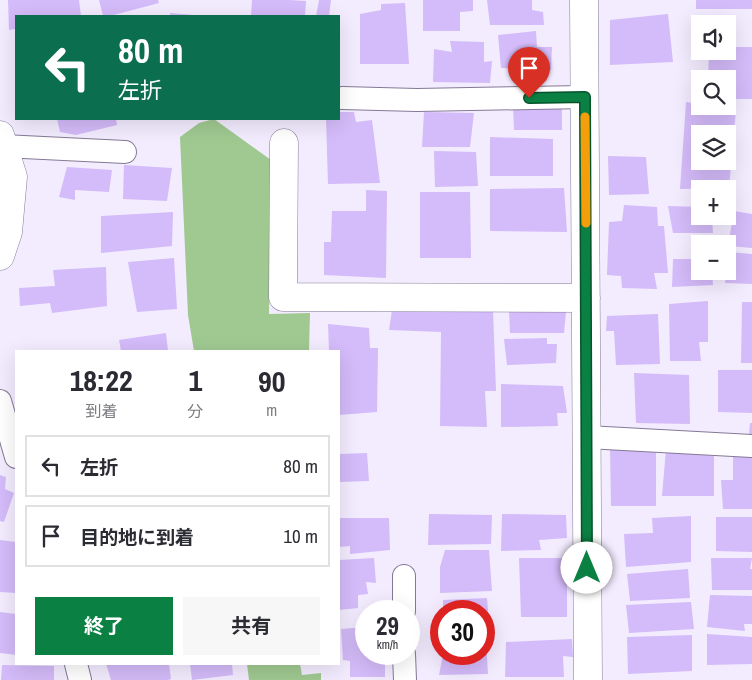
<!DOCTYPE html>
<html lang="ja">
<head>
<meta charset="utf-8">
<style>
  :root { --surface:#fff; --page:#f7f7f7; --text:#2b2b33; --muted:#7c7c81; --line:#e1e1e2; --accent:#0b8043 }
  body { margin:0; font-family:"Archivo Narrow","Noto Sans JP",sans-serif; background:var(--page); color:var(--text); height:100vh; display:flex; flex-direction:column; font-size:19px; white-space:nowrap }
  * { box-sizing:border-box; margin:0 }
  p { font-size:16px; color:var(--muted) }
  .icon { flex:none; width:28px; height:28px; fill:none; stroke:currentColor; stroke-width:2; stroke-linecap:round; stroke-linejoin:round }
  .map { position:relative; flex:1; overflow:hidden }
  .details { position:absolute; left:15px; top:350px; width:325px; height:315px; display:flex; flex-direction:column; background:var(--surface); border-radius:0px; box-shadow:0 5px 20px #0002 }
  .details>* { flex:none }
  .guide { position:absolute; left:15px; top:15px; width:325px; height:105px; border-radius:0px; box-shadow:0 5px 20px #0002; background:#0b6e4f; color:#fff; overflow:hidden }
  .controls { position:absolute; left:691px; top:15px; display:grid; gap:10px }
  .controls a { display:grid; place-items:center; width:45px; height:45px; border-radius:0px; background:var(--surface); box-shadow:0 5px 20px #0002; font-size:25px }
  .speed { position:absolute; left:355px; top:600px; display:flex; gap:10px; font-size:25px; font-weight:700; text-align:center }
  .speed>* { display:grid; place-content:center; width:65px; height:65px; border-radius:50%; background:var(--surface); box-shadow:0 5px 20px #0002; line-height:1 }
  .speed small { font-size:12px; font-weight:400 }
  .speed .limit { border:8px solid #d22; background:#fff; color:#111 }
  .pin { position:absolute; display:grid; place-items:center; width:42px; height:42px; color:#fff; margin:-51px -21px; border-radius:50% 50% 50% 0; rotate:-45deg; box-shadow:0 0 5px #0007 }
  .pin .icon { rotate:45deg }
  .me { position:absolute; width:55px; margin:-28px; rotate:0deg; stroke-linejoin:round; filter:drop-shadow(0 0 4px #0008) }
  .turn { display:flex; align-items:center; gap:18px; height:105px; padding:0 20px; font-size:22px }
  .turn .icon { width:65px; height:65px; stroke-width:2.5 }
  .turn b { display:block; font-size:35px; line-height:42px }
  .eta { display:flex; justify-content:space-evenly; align-items:center; height:85px; text-align:center }
  .eta b { font-size:30px; font-weight:700; line-height:35px }
  .primary-button { display:flex; gap:10px; margin-top:auto; padding:10px 20px }
  .primary-button a { flex:1; height:58px; border-radius:0px; background:var(--accent); color:#fff; font-size:20px; font-weight:700; line-height:58px; text-align:center }
  .primary-button a+a { background:var(--page); color:var(--text) }
  ul { padding:0; list-style:none }
  li { display:flex; align-items:center; gap:15px; height:62px; margin:0 10px 8px; padding:0 10px; border:2px solid var(--line); border-radius:0px }
  li div { flex:1 }
  li b { display:block; font-size:19px }
  li em { font-style:normal }
  .map>svg:first-child { display:block }
</style>
</head>
<body>
<div class="map">
<svg width="752" height="680" viewBox="0 0 752 680">
  <rect width="100%" height="100%" fill="#f3ecff"/>
  <path fill="#a0c991" d="M214,119L271,160L269,314L310,313L309,351H194L188,315L180,137L199,123Z
    M247,664H300L302,675L321,673V680H249Z"/>
  <path fill="#d4bbf9" fill-rule="evenodd" d="M8,0H79L81,16H16V29L9,30Z
    M99,0H158L159,3L110,16H103Z
    M252,0H288L306,1L305,16H251Z
    M319,0H331L329,16H316Z
    M423,0H473V11L460,12V31H423Z
    M487,0H532V10L543,12L544,25H490Z
    M696,0H752V9H696Z
    M405,3L409,64H360V14L381,10V4Z
    M170,13L194,15L193,16H170Z
    M668,14L673,62L610,65V20Z
    M536,31L537,47H552L551,70L501,68L498,35Z
    M450,41L484,42V62L492,61L490,83L433,82L434,49L452,52Z
    M728,47H752V99H728V79H708L709,51H728Z
    M686,102L700,104V106H712L736,110L729,188L680,189ZM700,134H728V161H700Z
    M513,106L562,109V130H514Z
    M339,112H354L356,122L372,120L380,183L328,184L326,119H339Z
    M424,112L474,113L470,147H422Z
    M57,119H116L117,125L76,135L60,132Z
    M490,137L553,139V176H490Z
    M434,151L476,152L478,186L435,187Z
    M608,156L646,157L649,194L609,195Z
    M124,165L172,168L167,201L123,199Z
    M67,167L112,170L109,192L75,190V200L59,197Z
    M564,188L567,232L490,231V189Z
    M366,190L387,191L386,278L324,275V242H331L332,211H366Z
    M420,192H470L471,258H420Z
    M624,205L657,207L658,226H664L668,273H654L657,289L622,288L621,276L607,275L609,222L622,221Z
    M668,206L700,207V216H712L713,233H673Z
    M734,211L752,214V248L728,246Z
    M173,212L172,246L101,253V216Z
    M729,252L752,254V284L725,283Z
    M174,258L177,309L137,312L128,262Z
    M673,259H700V271H712L713,285L672,287Z
    M106,267L107,306L52,313L50,303L20,306L19,288L55,286L53,270Z
    M708,301V342H699L701,361H670L669,304Z
    M742,302H752V363H741Z
    M509,309L566,312L564,333H510Z
    M392,310H493L496,391H485L487,427L440,426L441,332L389,330Z
    M658,314L660,364L616,365L614,331H606L607,316Z
    M328,324L369,328L370,348H378L377,412L339,415V351H329Z
    M166,333L168,351H121L119,340Z
    M547,338V344H557L556,363L507,365L504,339Z
    M718,370H752V413L718,412Z
    M634,373L689,375L690,424L636,423Z
    M501,384L563,386L567,413H557L558,426L501,427Z
    M750,423H752V434H749Z
    M610,447H656V506H611Z
    M666,449L714,456V496H662Z
    M367,453L369,481L339,482V454Z
    M733,456L752,457V509H723L721,480H733Z
    M0,475L6,477L5,489L14,493L4,522L0,521Z
    M429,514L492,515L491,544L428,545Z
    M502,514L566,515L567,538L539,540L541,550L501,551Z
    M691,516V562L626,567L624,534L653,533L652,518Z
    M716,517H752V552L716,551Z
    M339,518H389L390,550L350,554V546L339,547Z
    M0,540L16,542V593L0,592Z
    M445,550H489L492,591L440,593V567Z
    M374,558L376,583L366,582L368,594L358,595V608L339,610V560Z
    M519,558H567V617H521Z
    M711,558H752L750,569H752V590H712Z
    M688,569L690,598L630,601L627,574Z
    M710,595L752,596V624H744L745,631L707,627Z
    M487,598L490,633L484,634V611H443V600Z
    M691,602L694,629L629,633L626,605Z
    M0,612L16,614V655L0,653Z
    M366,627V654H385V677H350V661L343,660L341,629Z
    M707,634L752,637V664L707,665Z
    M692,635V671L628,674L627,637Z
    M572,639L573,657L563,656L564,677H505L506,642Z
    M484,640H486L488,674L439,675L443,654H484Z
    M106,664H169L171,679L168,680H111Z
    M190,664H232L233,675L192,680Z
    M2,665L54,666V680H1Z"/>
  <g fill="none" stroke-linecap="round" stroke-linejoin="round">
    <defs>
      <path id="service" d="M342,98L417,100L585,97
        M3,146L125,152
        M0,401L16,457
        M587,437L752,446
        M404,576V611
        M404,654L405,680
        M76,664L80,680"/>
      <path id="minor" d="M584,0L588,680
        M284,143L283,297L586,298"/>
      <path id="tertiary" d="M0,135L13,177L8,232L0,256"/>
    </defs>
    <use href="#service" stroke="#847995" stroke-width="24"/>
    <use href="#minor" stroke="#847995" stroke-width="29"/>
    <use href="#tertiary" stroke="#847995" stroke-width="29"/>
    <use href="#service" stroke="#fff" stroke-width="22"/>
    <use href="#minor" stroke="#fff" stroke-width="28"/>
    <use href="#tertiary" stroke="#fff" stroke-width="28"/>
  </g>
  <g fill="none" stroke-linecap="round" stroke-linejoin="round">
    <defs>
      <path id="route" d="M529,98L585,97L587,568"/>
    </defs>
    <use href="#route" stroke="#07532c" stroke-width="12"/>
    <use href="#route" stroke="#0b8043" stroke-width="9"/>
    <path stroke="#f59e0b" stroke-width="9" d="M585,117L586,223"/>
  </g>
</svg>
<div class="controls">
<a><svg class="icon" aria-label="sound" viewBox="0 0 24 24"><path d="M4 9h4l5-4v14l-5-4H4zM17 9q2 3 0 6"/></svg></a>
<a><svg class="icon" aria-label="search" viewBox="0 0 24 24"><circle cx="10" cy="10" r="6"/><path d="M15 15l6 6"/></svg></a>
<a><svg class="icon" aria-label="layers" viewBox="0 0 24 24"><path d="M12 4l9 5-9 5-9-5zM3 14l9 5 9-5"/></svg></a>
<a>+</a>
<a>−</a>
</div>
<div class="speed"><div>29<small>km/h</small></div><div class="limit">30</div></div>
<div class="pin" style="left:529px;top:98px;background:#d93025"><svg class="icon" aria-label="arrive" viewBox="0 0 24 24"><path d="M6 21V4h12l-3 4 3 4H6"/></svg></div>
<svg class="me" style="left:587px;top:568px" viewBox="-20 -20 40 40"><circle r="19" fill="#fff"/><path d="M0-13L10 11 0 6-10 11z" fill="#0b8043"/></svg>
<div class="guide">
<div class="turn"><svg class="icon" aria-label="left" viewBox="0 0 24 24"><path d="M17 20v-9H6M10 6l-5 5 5 5"/></svg><div><b>80 m</b>左折</div></div>
</div>
<section class="details">
<div class="eta">
<div><b>18:22</b><p>到着</p></div>
<div><b>1</b><p>分</p></div>
<div><b>90</b><p>m</p></div>
</div>
<ul>
<li><svg class="icon" aria-label="left" viewBox="0 0 24 24"><path d="M17 20v-9H6M10 6l-5 5 5 5"/></svg><div><b>左折</b></div><em>80 m</em></li>
<li><svg class="icon" aria-label="arrive" viewBox="0 0 24 24"><path d="M6 21V4h12l-3 4 3 4H6"/></svg><div><b>目的地に到着</b></div><em>10 m</em></li>
</ul>
<div class="primary-button"><a>終了</a><a>共有</a></div>
</section>
</div>
</body>
</html>
